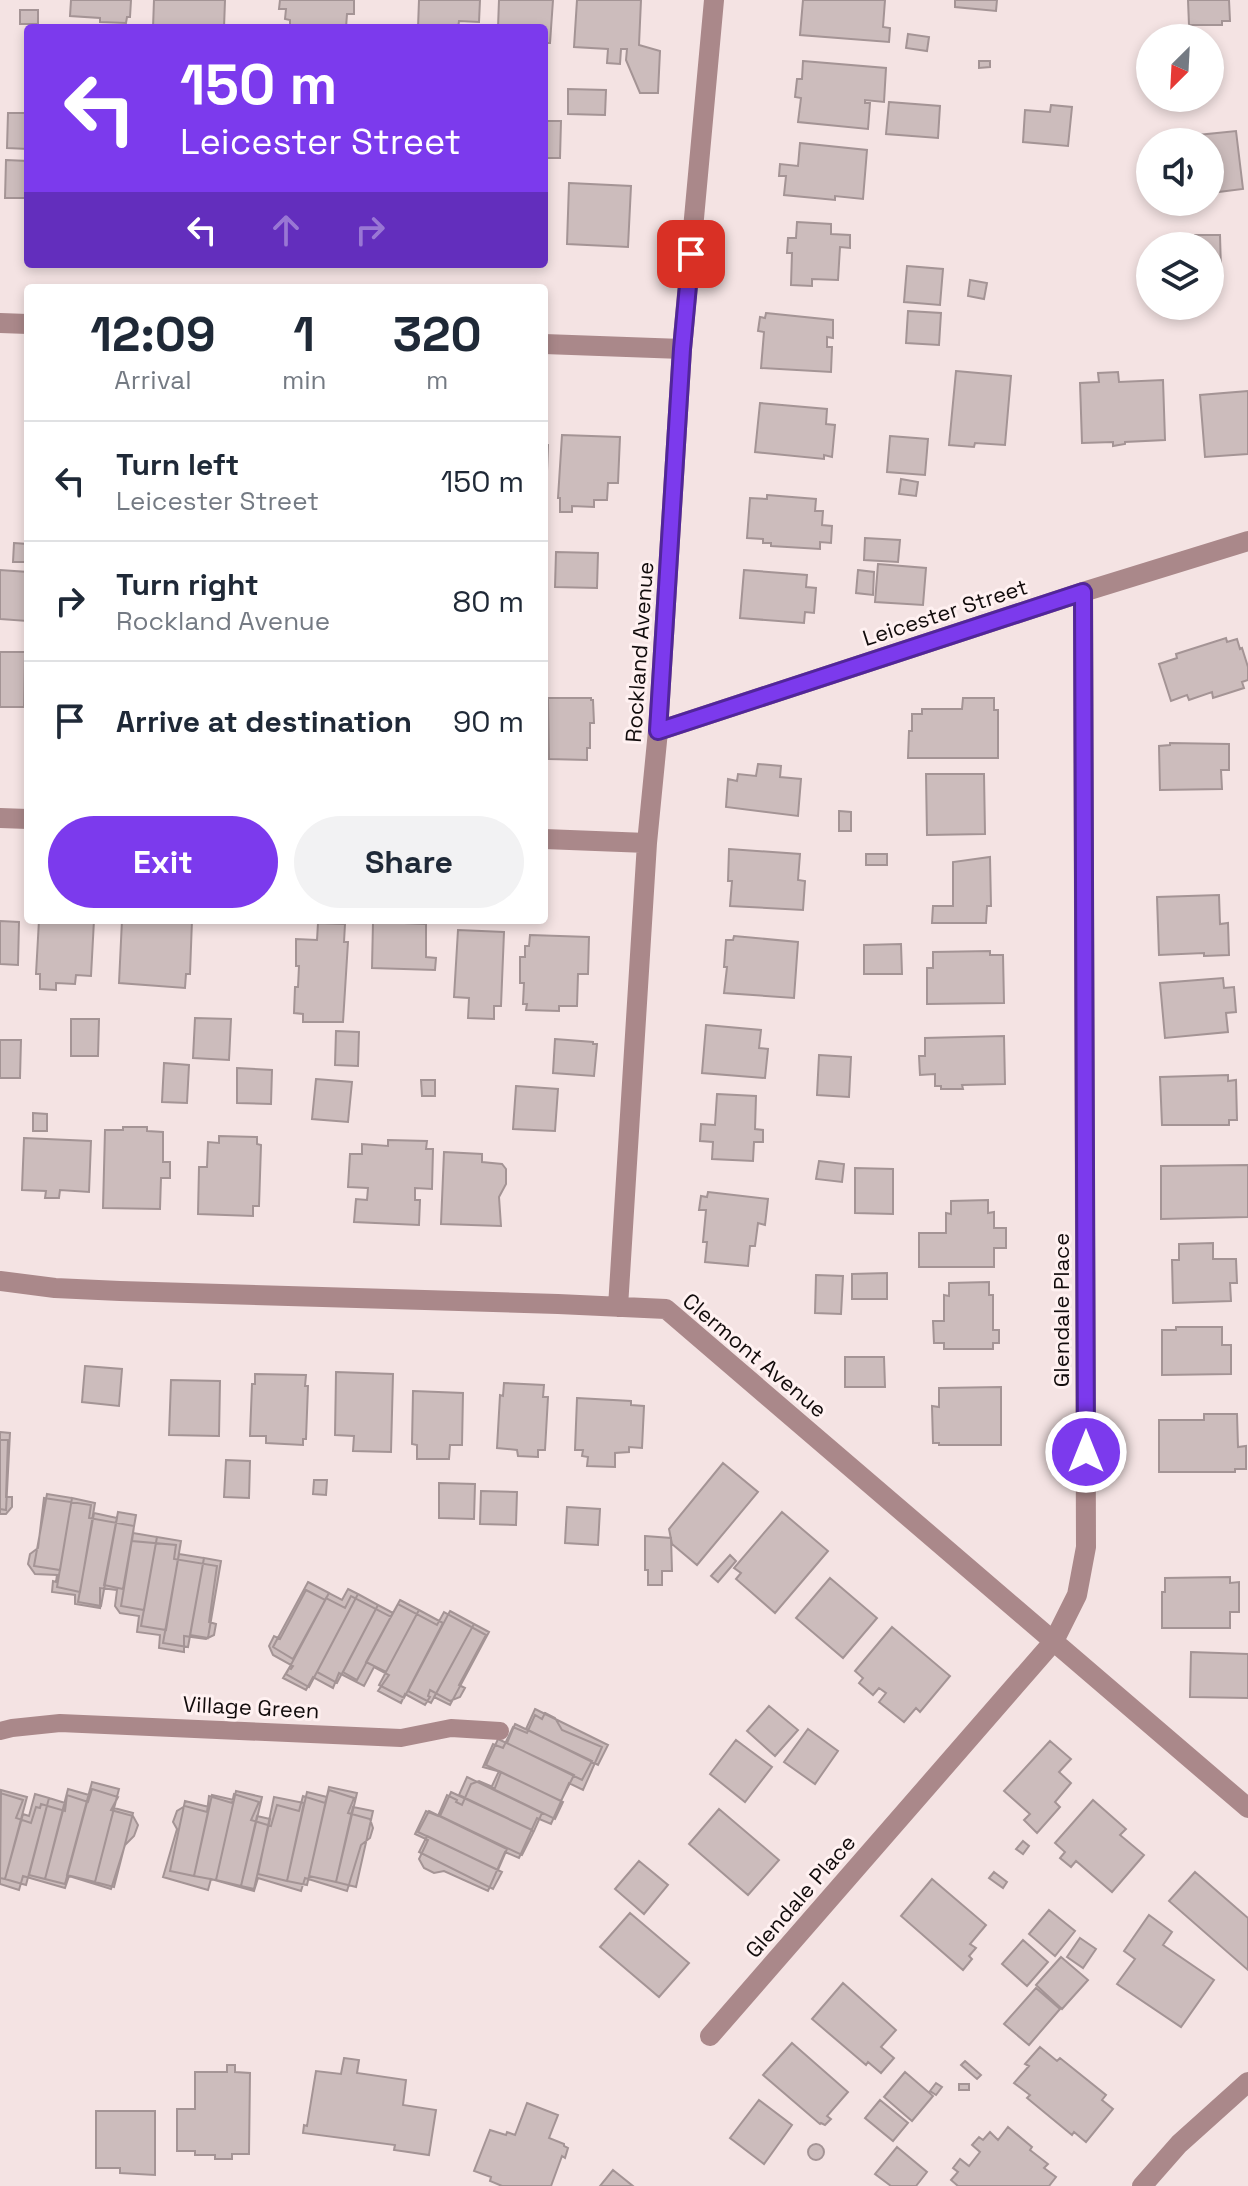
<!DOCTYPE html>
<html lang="en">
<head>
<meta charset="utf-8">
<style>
  :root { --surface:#fff; --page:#f2f2f3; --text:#1f2937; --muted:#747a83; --line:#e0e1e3; --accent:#7c3aed }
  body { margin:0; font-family:"Space Grotesk",sans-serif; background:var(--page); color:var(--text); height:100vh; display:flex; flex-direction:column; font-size:30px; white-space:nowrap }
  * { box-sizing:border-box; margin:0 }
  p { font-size:26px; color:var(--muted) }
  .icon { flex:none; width:44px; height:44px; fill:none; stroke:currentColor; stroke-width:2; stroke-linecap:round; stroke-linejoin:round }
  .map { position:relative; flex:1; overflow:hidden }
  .panel { position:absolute; left:24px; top:284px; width:524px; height:640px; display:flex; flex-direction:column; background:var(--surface); border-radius:8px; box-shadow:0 4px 12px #0003 }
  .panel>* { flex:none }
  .hud { position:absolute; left:24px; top:24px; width:524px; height:244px; border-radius:8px; box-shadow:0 4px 12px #0003; background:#7c3aed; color:#fff; overflow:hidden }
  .needle { width:52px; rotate:204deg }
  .controls { position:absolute; left:1136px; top:24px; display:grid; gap:16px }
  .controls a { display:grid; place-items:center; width:88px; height:88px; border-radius:50%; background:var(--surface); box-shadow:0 4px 12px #0003; font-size:40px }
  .pin { position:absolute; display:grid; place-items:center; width:68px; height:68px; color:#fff; margin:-34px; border-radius:16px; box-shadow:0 4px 12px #0006 }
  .me { position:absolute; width:88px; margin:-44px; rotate:0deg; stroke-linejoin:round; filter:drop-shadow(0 0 6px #0008) }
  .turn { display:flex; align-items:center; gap:28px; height:168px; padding:0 24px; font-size:36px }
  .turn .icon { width:104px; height:104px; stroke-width:2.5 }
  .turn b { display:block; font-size:56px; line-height:68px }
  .lanes { display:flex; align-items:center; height:76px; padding:0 24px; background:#0003; justify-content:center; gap:40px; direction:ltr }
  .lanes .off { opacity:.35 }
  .eta { display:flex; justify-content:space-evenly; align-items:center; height:136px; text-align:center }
  .eta b { font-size:48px; font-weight:700; line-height:56px }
  .button { display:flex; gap:16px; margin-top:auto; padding:16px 24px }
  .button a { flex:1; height:92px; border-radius:48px; background:var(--accent); color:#fff; font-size:32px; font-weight:700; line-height:92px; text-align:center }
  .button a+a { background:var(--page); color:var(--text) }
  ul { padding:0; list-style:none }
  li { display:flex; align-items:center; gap:24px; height:120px; padding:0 24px; border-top:2px solid var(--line) }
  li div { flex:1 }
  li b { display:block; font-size:30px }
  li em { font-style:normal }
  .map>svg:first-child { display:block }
</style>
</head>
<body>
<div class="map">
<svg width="1248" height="2186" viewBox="0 0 1248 2186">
  <rect width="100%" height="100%" fill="#f4e3e3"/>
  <path fill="#ccbcbc" stroke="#a49495" stroke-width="2" d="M71,0H131L130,17H127L126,23L100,22V18L70,16Z
    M154,0H225L224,28H153Z
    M280,0H354V14H347L346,28H290V20L285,19L286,9H279Z
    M419,0H480L479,22L459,21L458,28H418Z
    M499,0H553L550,43H544V28H498Z
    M577,0H641L639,45L660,51L658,93H640L626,60L627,49H621L620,64L607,63L608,49L574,47Z
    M803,0H885L883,27L890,28L889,42L800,35Z
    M955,0H997L996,11L955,7Z
    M1188,0H1229L1230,21H1222V25H1189Z
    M20,10H38V24H20Z
    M908,34L929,37L927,51L906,48Z
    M803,61L886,68L884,102L865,100V103H870L868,129L798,122L801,98L795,97L797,79H802Z
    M979,61H990V67L979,68Z
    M568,89L606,90L605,115L568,114Z
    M889,102L940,106L938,138L886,134Z
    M1051,105L1072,107L1068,146L1023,142L1025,110L1050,112Z
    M8,113H28V149L7,148Z
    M544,121H561L560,158H544Z
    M1236,131L1243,189L1210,193V142H1199L1198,135Z
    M800,143L867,150L863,199L835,196V200L784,195L786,176H779L780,164L798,166Z
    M6,160L28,161V198H5Z
    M569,183L631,186L628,247L567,244Z
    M797,222L831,224V234L850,235V248L840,247L838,280L812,279V286L791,285L792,253H787L788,238H796Z
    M1195,235H1220L1221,270H1210V246H1195Z
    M907,266L943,269L940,305L904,302Z
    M970,280L987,283L984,299L968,296Z
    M908,311L941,313L939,345L906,343Z
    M766,313L833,320V338L827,337V347H832L831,372L761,368L764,332L758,331L760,317L765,318Z
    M956,371L1011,376L1005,445L975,443L974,447L949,445Z
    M1118,372L1119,382L1163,380L1165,440L1125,442V444L1113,446V442L1082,443L1080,383L1099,382L1098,373Z
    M1248,391V454L1205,457L1200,395Z
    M760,403L827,409L826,424L835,425L832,457L824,455V459L755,452Z
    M544,434L545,444L548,445L546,497H544Z
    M562,435L620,437L618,483H608L607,500H594V507L572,506V512H560V498H558Z
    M890,436L928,439L925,475L887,472Z
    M901,479L918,482L916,496L899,494Z
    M767,495L816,499L815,511H823L822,525L832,526L831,543L820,542V549L771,546V543H763V539L747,538L750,498L767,499Z
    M865,538L900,540L898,562L864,560Z
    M14,543L27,544L26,562H13Z
    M556,552L598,553L597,588L555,587Z
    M878,564L926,568L923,605L875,602Z
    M0,570L28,572L27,621L0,619Z
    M744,570L807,575L806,587L816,588L814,613L805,612L804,623L740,618Z
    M858,570L874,572L873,595L856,593Z
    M1226,638L1227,642L1237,639L1240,649L1242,648L1248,667V680L1242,682L1244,688L1213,698L1212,692L1189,700L1187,695L1171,701L1159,664L1177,658L1176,654Z
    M0,652H25L24,707H0Z
    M548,698H591V700H593L594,723H590V748H587V760L549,759Z
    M963,698H994V710H998V758H908L909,731H912V714H922V709H962Z
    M1170,743L1229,744V770H1221L1222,789L1160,790L1159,746L1170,745Z
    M758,764L781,766L780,777L801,779L798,816L726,807L728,779L737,781L738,774L756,776Z
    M926,774H984L985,834L927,835Z
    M839,811L851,812V831H839Z
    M729,849L800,854L798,880L805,881L803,910L730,906L732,881H728Z
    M866,854H887V865H866Z
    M990,857L991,906H987L986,923H932L933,906H953V862Z
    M1219,895L1220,924L1228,923L1229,955L1204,956V953L1159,955L1157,897Z
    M39,920H94L91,976L76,975L75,984L56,983V990L40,989V974H36Z
    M122,920H192L190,974H186L185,988L119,983Z
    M396,920H405V923L426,924V957L436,958L435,970L372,968L373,922L396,923Z
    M0,921L19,922L18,965L0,964Z
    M318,923L345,924L344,942H348L343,1022H303V1014L294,1013L295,987H298L299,966H296V939L317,940Z
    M458,930L504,932L501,1006H494V1019L468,1018L469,998L454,997Z
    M530,935L589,937L588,974H578L577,1006H559V1011L526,1010L527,1004H523L524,983H520V957H525V946H529Z
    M734,936L798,942L794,998L724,993L727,967H724L726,940H733Z
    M901,944L902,974H864V945Z
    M990,951V955H1003L1004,1003L927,1004V968H933V952Z
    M1223,978L1224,988L1234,987L1236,1012L1226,1013L1228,1032L1165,1038L1160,983Z
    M195,1018L231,1019L229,1060L193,1058Z
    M71,1019H99L98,1056H71Z
    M706,1025L761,1030L759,1048L768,1049L765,1078L702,1073Z
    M336,1031L359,1032L358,1066L335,1065Z
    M1004,1036L1005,1084L962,1085L963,1089H941V1086H935V1074L920,1075L919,1056H925V1038Z
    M555,1039L593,1042V1044H597L594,1076L553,1073Z
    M0,1040H21L20,1078H0Z
    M819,1055L851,1057L849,1097L817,1095Z
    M164,1063L189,1065L187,1103L162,1102Z
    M237,1068L272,1070L271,1104L237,1103Z
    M1228,1075V1081L1236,1080L1237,1120H1229V1125H1162L1160,1077Z
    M316,1079L352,1082L348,1122L312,1119Z
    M421,1080H435V1096H422Z
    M516,1086L558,1089L555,1131L513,1129Z
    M717,1094L756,1096L755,1129L763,1130V1142H754L753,1161L712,1159L713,1142L700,1141L701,1124L715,1125Z
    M33,1113L47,1114V1131H33Z
    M123,1127H147V1131L163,1132V1162H170V1178H161L160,1209L103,1208L105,1130H123Z
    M219,1136L257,1137V1144L261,1145L259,1206H253V1216L198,1214L199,1167H207L208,1142L219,1143Z
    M24,1138L91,1141L89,1192L60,1190L59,1198H45L46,1191L22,1190Z
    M388,1140L427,1141L426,1149H433L432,1189L415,1188V1200H420L419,1225L354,1222L356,1199L367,1200L368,1188L348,1187L350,1154H362V1144L388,1146Z
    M444,1152L482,1154V1162L502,1164L506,1169V1184L499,1197L501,1226L441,1224Z
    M819,1161L844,1164L842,1182L816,1179Z
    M1248,1165V1217L1161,1219V1166Z
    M855,1168L893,1169V1214L855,1213Z
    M708,1192L768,1199L765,1225L758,1223L755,1246H750L748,1266L705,1262L707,1242H703L706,1210H699L701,1196L707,1197Z
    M988,1200V1213L994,1212V1228H1006V1248H994V1267H919V1233H946V1213L951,1214V1201Z
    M1213,1243V1259H1236L1237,1283H1230L1231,1301L1173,1303L1172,1260H1179V1244Z
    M887,1273V1299H852V1274Z
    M816,1275L843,1276L841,1314L815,1313Z
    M989,1282V1295H993V1330H999V1343H993V1349H944V1343H934L933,1321H944V1295L949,1296V1283Z
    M1176,1327H1222V1345H1231V1374L1162,1375V1330H1176Z
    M845,1357H884L885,1387H845Z
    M85,1366L122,1369L119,1406L82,1402Z
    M336,1372L393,1374L391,1452L353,1451L354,1436L335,1435Z
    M255,1374L306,1375L305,1386H308L306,1439H303V1445L266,1443V1436H250L252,1384H255Z
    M171,1380L220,1381L219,1436L169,1435Z
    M504,1383L544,1385L543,1397H548L545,1450H538V1457L518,1456L517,1450L497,1448L500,1395L503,1396Z
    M1001,1387V1445H939V1443H933L932,1406L939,1407V1388Z
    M413,1391L463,1393L462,1445H450L449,1459H417V1445L412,1444Z
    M577,1398L631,1401V1405L644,1406L642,1448L629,1447V1452L615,1453V1467L587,1466L588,1457L582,1456L583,1450H575Z
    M1204,1414H1237L1238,1447L1246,1446V1469H1235V1472H1159V1420H1204Z
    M0,1432L10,1433L6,1510L0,1509Z
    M0,1440H8L6,1497H12V1507L6,1514H0Z
    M226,1460L250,1461L249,1498L224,1497Z
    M723,1463L758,1492L697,1565L672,1544L669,1529Z
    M314,1480H327L326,1495L313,1494Z
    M439,1483L475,1484L474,1519L439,1518Z
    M481,1491L517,1492L516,1525L480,1524Z
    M47,1494L72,1498L60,1570L34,1566Z
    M44,1498L91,1505L89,1518L134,1526L132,1541L176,1545L174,1559L217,1566L209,1622L216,1624L214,1635L206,1639L184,1636V1652L159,1648L160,1635L137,1632L139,1616L120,1613L115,1606L117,1590L100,1588V1608L75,1604V1595L52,1592L53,1581L56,1582L57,1575L35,1574L28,1564L30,1554L38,1548Z
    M72,1498L95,1503L80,1592L57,1587Z
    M567,1507L600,1509L598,1545L565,1543Z
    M118,1512L136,1515L123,1589L104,1585Z
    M782,1512L828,1551L775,1613L736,1579L741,1573L734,1568Z
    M94,1513L117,1518L101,1606L78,1602Z
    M133,1533L157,1537L144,1610L121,1606Z
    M645,1536L671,1538L672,1571H662V1585H648V1570H645Z
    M157,1537L181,1541L166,1630L141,1626Z
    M179,1554L204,1558L188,1647L163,1643Z
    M730,1555L736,1561L718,1582L711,1576Z
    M204,1558L221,1561L208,1638L190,1635Z
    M1230,1577V1583L1239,1582V1612H1230V1628H1162V1592H1165V1578Z
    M830,1578L877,1618L843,1658L796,1618Z
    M308,1582L329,1593L293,1659L273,1647Z
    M348,1589L358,1594L309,1687L286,1674L329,1593L342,1600Z
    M306,1590L325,1600L326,1598L345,1608L351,1596L391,1617L398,1604L437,1625L444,1612L486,1635L459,1685L465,1688L460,1697L450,1701L430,1690L428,1696L430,1697L425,1705L405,1694L401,1703L378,1691L389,1675L374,1667L364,1686L339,1673L333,1688L313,1677L306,1690L283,1678L289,1668L291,1669L293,1666L273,1655L269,1646L274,1636L280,1639Z
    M358,1594L378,1605L337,1683L317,1672Z
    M400,1600L419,1610L386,1672L366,1662Z
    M378,1605L393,1613L357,1680L343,1672Z
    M419,1610L443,1623L404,1698L379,1685Z
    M450,1611L474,1624L431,1703L408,1691Z
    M474,1624L489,1632L450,1705L434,1697Z
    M892,1627L950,1676L920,1712L916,1708L904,1722L879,1702L886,1693L879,1688L873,1695L859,1683L863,1678L855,1671Z
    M1191,1652L1248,1654V1698L1190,1697Z
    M769,1706L798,1730L775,1756L747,1731Z
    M535,1709L608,1745L598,1765L526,1729Z
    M545,1713L555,1718L562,1730L602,1747L583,1790L569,1783L551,1824L537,1818L519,1858L505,1852L488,1891L444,1871L434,1873L424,1868L419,1859L428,1840L415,1834L426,1811L438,1816L447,1795L457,1800L456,1802L462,1805L471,1784L479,1781L495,1788L501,1772L483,1767L493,1744L503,1748L513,1727L527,1733L535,1715L542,1719Z
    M515,1724L592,1761L582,1780L507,1743Z
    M808,1729L838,1751L815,1784L784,1762Z
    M498,1739L574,1775L561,1801L486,1765Z
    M736,1740L772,1767L745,1802L710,1774Z
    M1050,1741L1071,1759L1059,1772L1071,1783L1055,1802L1060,1807L1037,1833L1024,1820L1030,1814L1004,1791Z
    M499,1771L563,1802L555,1819L491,1788Z
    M467,1777L542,1813L534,1831L459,1795Z
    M92,1782L119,1789L95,1882L67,1875Z
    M329,1787L357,1793L336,1882L309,1876Z
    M68,1789L89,1795L65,1884L45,1879Z
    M92,1789L118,1797L111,1810L133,1816L138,1825L134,1836L125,1845L111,1889L69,1876L65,1888L23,1876L19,1890L0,1884V1793L23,1800L16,1818L31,1823L36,1807L40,1808L41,1804L65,1811L67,1795L88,1802Z
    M1,1790L27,1797L5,1879L0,1878Z
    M329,1790L354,1798L348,1813L370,1819L373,1828L370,1838L361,1845L347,1891L305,1878L301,1891L258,1878L254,1891L211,1879L208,1890L163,1877L177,1829L173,1822L177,1811L185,1806L207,1812L209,1796L232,1803L234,1794L259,1802L251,1820L271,1826L277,1805L299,1811L303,1796L325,1803Z
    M236,1791L262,1797L241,1886L216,1880Z
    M307,1792L327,1797L307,1885L287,1881Z
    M451,1792L534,1831L522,1855L440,1816Z
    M35,1794L49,1798L26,1885L5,1879L23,1814L29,1816Z
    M212,1795L234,1800L216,1880L194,1876Z
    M274,1797L304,1803L287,1881L258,1874Z
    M49,1798L65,1803L45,1879L29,1875Z
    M1093,1800L1126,1829L1120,1835L1144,1855L1112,1892L1076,1861L1071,1867L1060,1858L1065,1852L1055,1843Z
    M185,1801L209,1807L194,1876L170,1871Z
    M353,1807L373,1811L356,1887L336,1882Z
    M114,1808L133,1813L114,1887L95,1882Z
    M719,1809L779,1860L748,1895L689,1844Z
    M429,1811L507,1849L498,1870L418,1832Z
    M257,1816L270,1819L254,1889L241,1886Z
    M427,1836L502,1872L493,1889L419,1852Z
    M1023,1841L1029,1846L1023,1854L1016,1849Z
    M639,1861L668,1885L644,1914L615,1889Z
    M994,1872L1007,1882L1003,1888L989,1878Z
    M1195,1872L1248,1918V1970L1169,1901Z
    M932,1879L986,1925L970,1944L976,1948L969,1956L972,1959L963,1970L901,1916Z
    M1049,1910L1075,1931L1055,1956L1029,1934Z
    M630,1913L689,1963L659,1997L600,1947Z
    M1149,1915L1172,1932L1163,1945L1214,1980L1181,2027L1117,1984L1135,1959L1124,1951Z
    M1080,1938L1096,1949L1083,1968L1067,1957Z
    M1023,1940L1048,1962L1027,1986L1002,1964Z
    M1061,1957L1088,1980L1062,2009L1036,1985Z
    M843,1983L896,2030L881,2047L894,2058L881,2073L868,2062L866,2065L812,2019Z
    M1036,1988L1060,2009L1029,2045L1004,2024Z
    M792,2043L848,2092L827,2116L831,2119L825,2125L821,2123L820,2124L763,2075Z
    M1040,2047L1057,2061L1060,2058L1106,2095L1102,2100L1113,2109L1086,2142L1074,2132L1072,2135L1027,2098L1030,2095L1014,2083L1029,2066L1025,2064Z
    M344,2058L359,2060L357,2073L406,2080L403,2105L436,2110L429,2155L394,2150L395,2145L303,2133L304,2125L307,2126L316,2071L341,2074Z
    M965,2061L981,2075L977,2079L961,2065Z
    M227,2065H235V2072L250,2073L249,2154H232V2159H215V2155H195V2151H177V2109H195V2072H227Z
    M905,2072L933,2096L912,2121L884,2097Z
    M936,2083L942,2087L936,2095L930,2091Z
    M959,2084H969V2090H959Z
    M759,2100L792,2125L764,2164L730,2138Z
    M880,2100L908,2123L893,2141L865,2118Z
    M527,2103L558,2115L549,2138L564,2144V2146L568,2148L565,2158L562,2156L551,2186H502L490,2181L491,2177L474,2171L490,2130L506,2135L507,2132L515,2135Z
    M96,2111H155V2175L120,2173V2168H96Z
    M1008,2127L1032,2147L1030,2150L1048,2164L1044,2168L1056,2177L1049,2186H958L951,2180L958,2172L953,2168L960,2159L969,2166L980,2152L972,2145L979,2137L983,2140L990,2132L998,2140Z
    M808 2152a8 8 0 1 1 16 0a8 8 0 1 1-16 0Z
    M897,2147L927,2172L916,2186H891L875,2174Z
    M613,2170L633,2186H600Z"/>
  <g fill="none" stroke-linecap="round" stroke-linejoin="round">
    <path stroke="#aa888a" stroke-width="18" d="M0,1731L12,1728L60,1723L401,1738L451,1728L500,1731"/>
    <path stroke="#aa888a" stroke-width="20" d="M0,323L28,324
      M544,344L682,349
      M658,731L1083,592L1248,541
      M0,818L28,819
      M544,839L647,843
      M0,1281L55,1288L120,1291L558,1304L666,1309L1248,1808
      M618,1307L647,843L658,731L682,349L714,0
      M710,2036L1054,1641L1077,1595L1086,1547L1083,592"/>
    <path stroke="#aa888a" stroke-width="20" d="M1142,2186L1179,2144L1248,2082"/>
  </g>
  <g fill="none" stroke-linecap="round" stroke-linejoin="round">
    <defs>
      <path id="route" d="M691,254L682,349L658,731L1083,592L1086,1452"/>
    </defs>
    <use href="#route" stroke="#51269a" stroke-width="20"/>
    <use href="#route" stroke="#7c3aed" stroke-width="14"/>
  </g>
  <g text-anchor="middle" stroke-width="6" stroke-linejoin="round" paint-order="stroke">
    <g font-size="22" fill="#120c0c" stroke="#fff1f1">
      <text transform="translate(945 612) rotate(-18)" y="8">Leicester Street</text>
      <text transform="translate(639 652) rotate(-86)" y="8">Rockland Avenue</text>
      <text transform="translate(1061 1310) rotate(-90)" y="8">Glendale Place</text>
      <text transform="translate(755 1355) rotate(40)" y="8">Clermont Avenue</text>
      <text transform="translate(251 1707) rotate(3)" y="8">Village Green</text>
      <text transform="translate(800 1896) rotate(-49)" y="8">Glendale Place</text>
    </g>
  </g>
</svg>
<div class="controls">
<a><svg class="needle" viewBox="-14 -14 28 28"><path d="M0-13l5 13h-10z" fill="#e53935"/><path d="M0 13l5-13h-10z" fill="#747a83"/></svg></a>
<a><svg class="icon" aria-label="sound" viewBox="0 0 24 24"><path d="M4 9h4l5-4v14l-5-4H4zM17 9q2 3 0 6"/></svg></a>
<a><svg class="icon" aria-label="layers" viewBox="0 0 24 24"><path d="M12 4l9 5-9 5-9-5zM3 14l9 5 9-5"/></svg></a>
</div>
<div class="pin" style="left:691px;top:254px;background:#d93025"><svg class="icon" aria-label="arrive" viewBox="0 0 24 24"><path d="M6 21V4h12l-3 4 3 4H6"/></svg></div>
<svg class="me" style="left:1086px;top:1452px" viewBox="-20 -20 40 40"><circle r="17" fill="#7c3aed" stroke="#fff" stroke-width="3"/><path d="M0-11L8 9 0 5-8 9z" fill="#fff"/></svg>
<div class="hud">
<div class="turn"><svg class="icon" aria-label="left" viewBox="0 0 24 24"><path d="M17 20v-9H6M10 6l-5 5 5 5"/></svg><div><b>150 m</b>Leicester Street</div></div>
<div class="lanes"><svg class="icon" aria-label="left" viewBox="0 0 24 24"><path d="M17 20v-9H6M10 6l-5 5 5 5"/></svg><svg class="icon off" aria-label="ahead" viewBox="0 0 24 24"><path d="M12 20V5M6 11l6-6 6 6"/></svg><svg class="icon off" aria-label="right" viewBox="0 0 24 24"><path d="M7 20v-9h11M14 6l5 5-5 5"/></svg></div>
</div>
<section class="panel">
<div class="eta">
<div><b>12:09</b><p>Arrival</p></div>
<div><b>1</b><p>min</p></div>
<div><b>320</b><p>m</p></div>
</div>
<ul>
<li><svg class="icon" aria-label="left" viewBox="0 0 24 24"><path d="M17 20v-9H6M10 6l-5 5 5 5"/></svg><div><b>Turn left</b><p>Leicester Street</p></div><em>150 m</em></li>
<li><svg class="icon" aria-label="right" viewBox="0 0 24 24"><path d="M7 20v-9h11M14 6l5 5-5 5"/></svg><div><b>Turn right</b><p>Rockland Avenue</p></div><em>80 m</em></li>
<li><svg class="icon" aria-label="arrive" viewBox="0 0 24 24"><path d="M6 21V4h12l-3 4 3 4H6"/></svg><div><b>Arrive at destination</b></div><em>90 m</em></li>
</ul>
<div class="button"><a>Exit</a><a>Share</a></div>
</section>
</div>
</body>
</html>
